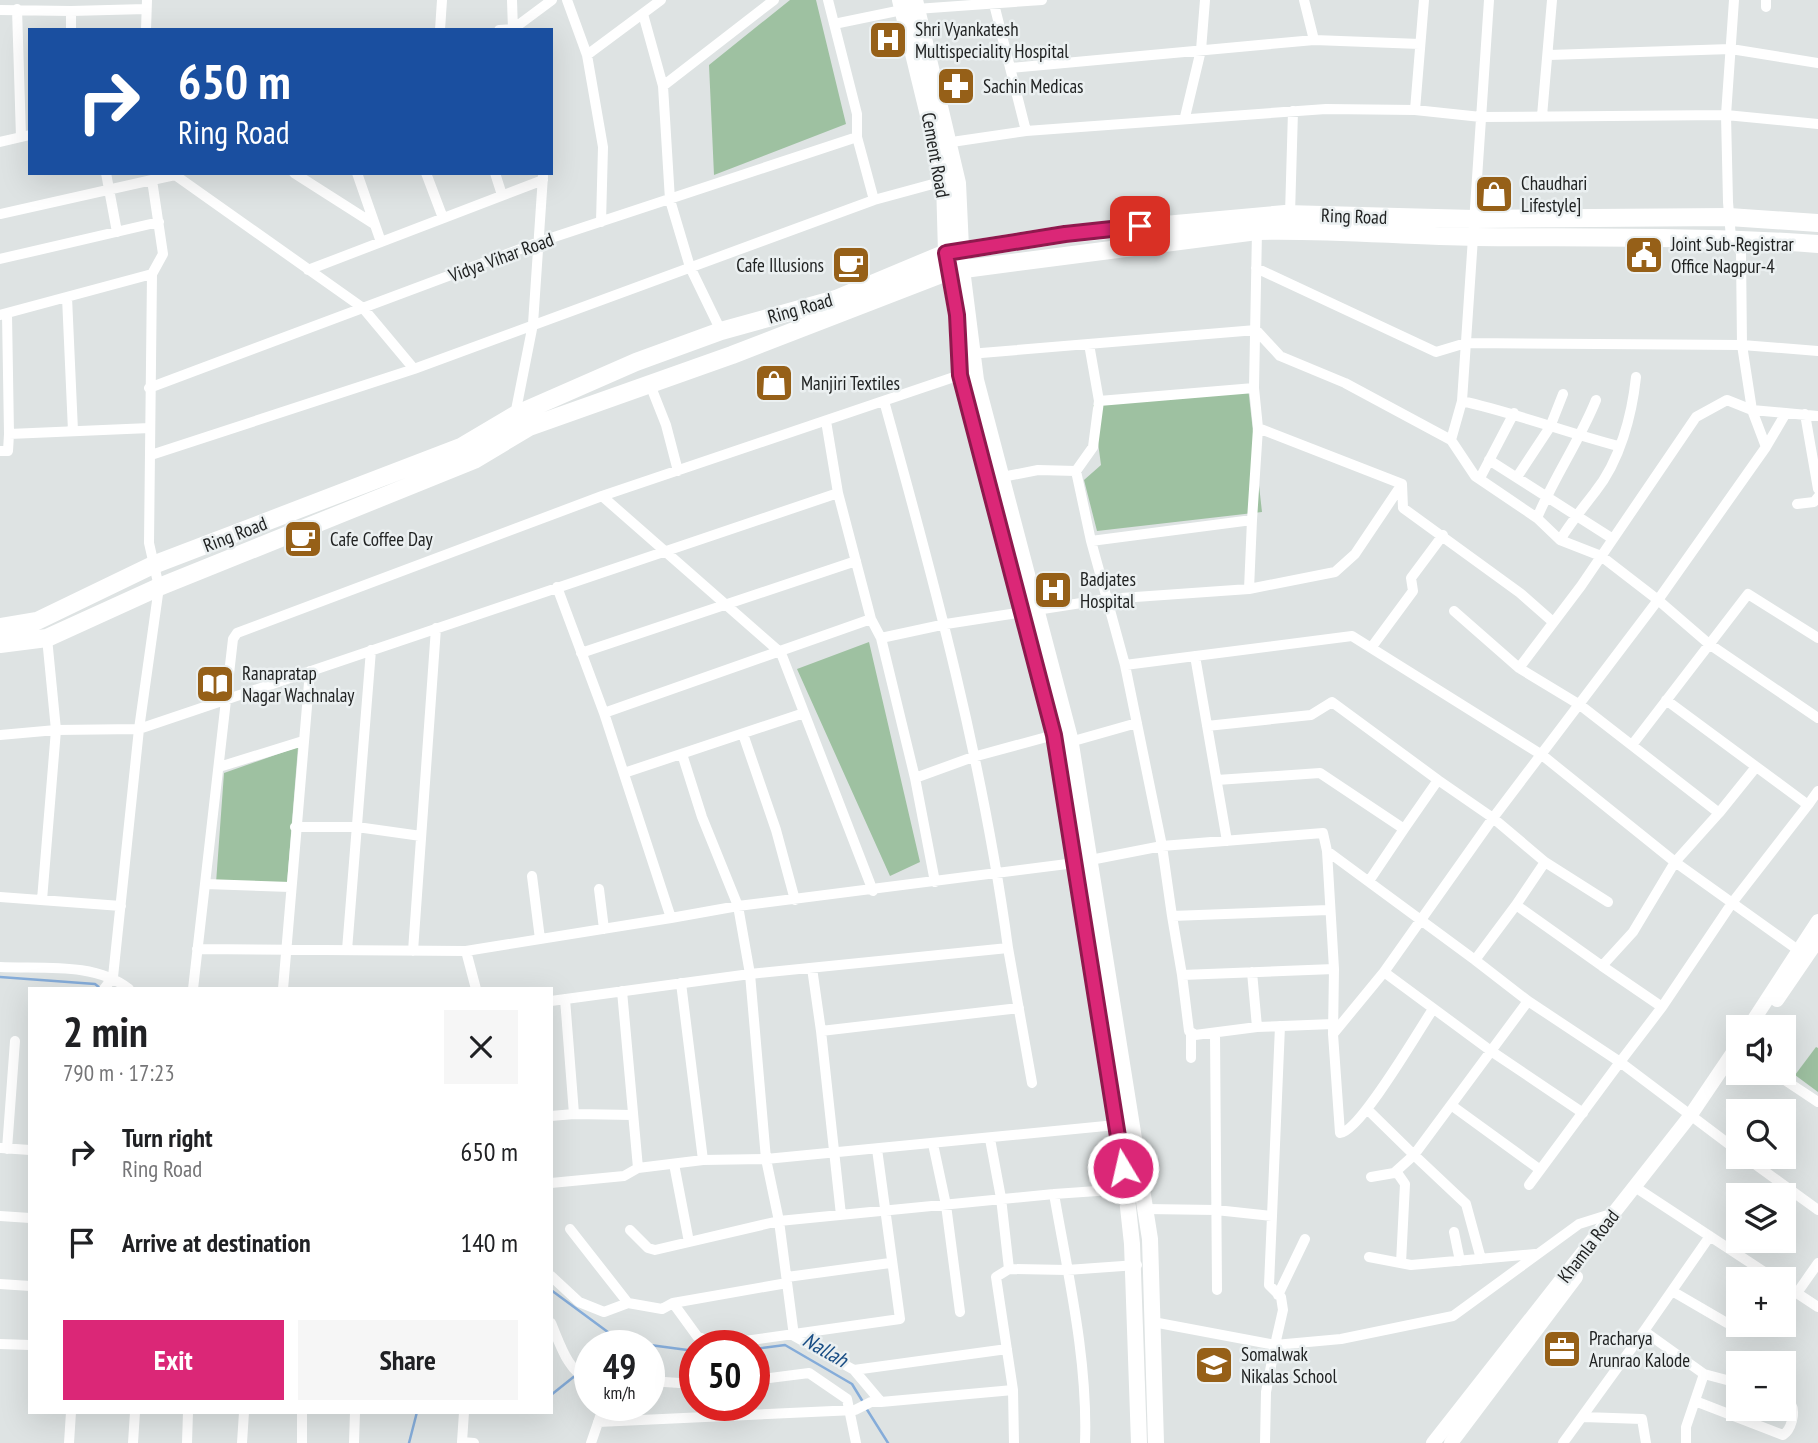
<!DOCTYPE html>
<html lang="en">
<head>
<meta charset="utf-8">
<style>
  :root { --surface:#fff; --page:#f6f6f6; --text:#202124; --muted:#757577; --accent:#db2777 }
  body { margin:0; font-family:"PT Sans Narrow",sans-serif; background:var(--page); color:var(--text); height:100vh; display:flex; flex-direction:column; font-size:26px; white-space:nowrap }
  * { box-sizing:border-box; margin:0 }
  p { font-size:23px; color:var(--muted) }
  .icon { flex:none; width:38px; height:38px; fill:none; stroke:currentColor; stroke-width:2; stroke-linecap:round; stroke-linejoin:round }
  .map { position:relative; flex:1; overflow:hidden }
  .details { position:absolute; left:28px; top:987px; width:525px; height:427px; display:flex; flex-direction:column; background:var(--surface); border-radius:0px; box-shadow:0 7px 28px #0002 }
  .details>* { flex:none }
  .banner { position:absolute; left:28px; top:28px; width:525px; height:147px; border-radius:0px; box-shadow:0 7px 28px #0002; background:#1a4fa0; color:#fff; overflow:hidden }
  .buttons { position:absolute; left:1726px; top:1015px; display:grid; gap:14px }
  .buttons a { display:grid; place-items:center; width:70px; height:70px; border-radius:0px; background:var(--surface); box-shadow:0 7px 28px #0002; font-size:35px }
  .speed { position:absolute; left:574px; top:1330px; display:flex; gap:14px; font-size:35px; font-weight:700; text-align:center }
  .speed>* { display:grid; place-content:center; width:91px; height:91px; border-radius:50%; background:var(--surface); box-shadow:0 7px 28px #0002; line-height:1 }
  .speed small { font-size:18px; font-weight:400 }
  .speed .limit { border:10px solid #d22; background:#fff; color:#111 }
  .pin { position:absolute; display:grid; place-items:center; width:60px; height:60px; color:#fff; margin:-30px; border-radius:14px; box-shadow:0 4px 10px #0006 }
  .me { position:absolute; width:77px; margin:-38px; rotate:351deg; stroke-linejoin:round; filter:drop-shadow(0 0 5px #0008) }
  .turn { display:flex; align-items:center; gap:24px; height:147px; padding:0 35px; font-size:32px }
  .turn .icon { width:91px; height:91px; stroke-width:2.5 }
  .turn b { display:block; font-size:49px; line-height:60px }
  .round { display:grid; place-items:center; flex:none; width:74px; height:74px; border-radius:0px; background:var(--page) }
  .headline { display:flex; align-items:center; justify-content:space-between; height:119px; padding:0 35px }
  h1 { font-size:42px; font-weight:700; line-height:52px }
  .action { display:flex; gap:14px; margin-top:auto; padding:14px 35px }
  .action a { flex:1; height:80px; border-radius:0px; background:var(--accent); color:#fff; font-size:28px; font-weight:700; line-height:80px; text-align:center }
  .action a+a { background:var(--page); color:var(--text) }
  ul { padding:0; list-style:none }
  li { display:flex; align-items:center; gap:21px; height:91px; padding:0 35px }
  li div { flex:1 }
  li b { display:block; font-size:26px }
  li em { font-style:normal }
  .map>svg:first-child { display:block }
</style>
</head>
<body>
<div class="map">
<svg width="1818" height="1443" viewBox="0 0 1818 1443">
  <rect width="100%" height="100%" fill="#dee3e3"/>
  <path fill="#9ec1a1" d="M790,0H816L846,124L714,175L709,65Z
    M1248,387L1262,512L1097,531L1084,480L1101,465L1093,405Z
    M869,642L920,862L890,876L797,669Z
    M298,747L287,883H216L224,773Z
    M1816,1047L1818,1048V1092L1795,1075Z"/>
  <g fill="none" stroke-linecap="round" stroke-linejoin="round">
    <path stroke="#85acd9" stroke-width="2.5" d="M0,977L95,984L100,988
      M551,1290L620,1341L695,1351
      M754,1349L785,1345L852,1384L863,1402
      M581,1371L590,1365
      M551,1395L576,1375
      M866,1408L888,1443
      M409,1443L417,1412"/>
    <path stroke="#fff" stroke-width="10" d="M512,0L513,30
      M567,0L587,55L603,147L601,222
      M828,0L857,114V137L874,200
      M993,0L1026,131
      M1304,0L1314,40
      M1766,7V0
      M17,9L21,137
      M0,10L71,11
      M643,14L663,86L670,200L690,267L721,331
      M834,24L902,10L1042,0
      M71,30V11L146,9
      M146,30L147,0
      M440,30L442,0
      M499,30L513,29L552,0
      M587,55L661,0
      M1549,55L1731,49L1818,63
      M1010,68L1314,40L1420,44
      M663,86L774,0
      M1415,110L1424,0
      M1542,116L1552,0
      M1185,117L1201,50L1205,0
      M0,142L30,135
      M945,143L1026,131L1326,109L1415,110L1481,117L1726,115L1818,124
      M106,173L117,232
      M294,173L374,224
      M357,173L381,242
      M426,173L443,218
      M495,173L502,195
      M0,214L152,180
      M1290,214L1293,111
      M1257,231L1254,388L1258,428L1402,484L1403,508L1520,593L1553,622
      M0,259L159,222
      M1256,268L1436,352L1466,343L1742,345L1741,252L1731,238L1728,202L1726,115L1734,0
      M308,270L543,180
      M67,297L73,431
      M7,314L9,434
      M0,315L152,274
      M1818,351L1742,345L1752,410L1818,416
      M969,354L1256,330L1280,356L1345,383L1451,440L1475,476L1537,518L1560,540L1601,556L1658,600L1493,818L1384,972L1333,1034
      M649,382L666,425L678,471
      M149,388L539,242L857,137
      M1099,401L1254,388
      M1462,401C1515,413 1565,432 1618,446
      M1805,414L1818,489
      M515,415L533,324L543,176
      M826,421L838,493L871,619
      M1451,440L1462,401L1489,0
      M1766,447L1786,413
      M0,451H8L9,434L150,428
      M151,455L414,369L874,200L944,181
      M1489,460L1613,539
      M1076,471L1093,447L1099,401L1089,344
      M1517,477L1550,427L1563,394
      M997,478L1038,470L1076,471L1091,541
      M1480,478L1514,413
      M602,496L781,653L873,891
      M1797,504L1814,502L1818,497
      M1537,518C1554,477 1579,442 1596,400
      M1252,520L1249,589L1107,599L1091,541Z
      M1252,520L1258,428
      M1560,540C1571,522 1582,509 1595,492C1620,461 1632,415 1636,377
      M1249,589L1335,572L1355,554L1402,484
      M1454,611L1519,668
      M881,638L915,778L935,882
      M1371,648L1413,591L1411,578L1443,535
      M581,653L856,561
      M1195,656L1227,841
      M1666,700L1808,805L1818,791
      M604,713L871,619L881,638L946,624L1107,599L1125,665
      M1207,726L1311,715L1332,702L1438,780
      M743,734L776,830L795,900
      M0,735L56,730L139,729L838,493
      M1070,742L1137,723
      M1632,745L1748,594L1818,638
      M682,754L702,817L738,906L750,974L766,1159L1116,1125
      M219,767L303,741
      M624,773L804,713
      M915,778L973,757L1054,735
      M1217,780L1320,773L1404,829L1438,780L1493,818L1545,862L1516,905
      M1719,813L1756,767
      M295,827H357L421,836
      M1327,851L1475,960
      M1545,862L1608,902
      M532,876L540,939
      M1369,881L1404,829
      M205,884L290,887
      M599,889L604,929
      M0,897L121,906
      M42,900L56,730L47,638
      M1328,910L1172,916L1162,846L1125,665L1352,636L1542,755L1675,862L1798,950
      M1172,916L1182,975L1334,969
      M671,918L738,906L1075,863L1162,846L1323,833L1327,851L1334,969L1333,1034L1340,1133C1360,1132 1419,1030 1433,1009
      M1008,948L1032,1083
      M197,949L466,951L671,918L604,713L557,587
      M347,950L371,650
      M413,951L436,628
      M466,951L476,989
      M1602,966L1662,1007
      M0,967C42,969 95,962 129,989
      M812,968L821,1031L1019,1008
      M1252,972L1257,1027
      M1384,972L1491,1051L1528,1001
      M1182,975L1189,1031L1195,1035L1257,1027L1333,1024
      M681,983L703,1160L766,1159L779,1221L1054,1194
      M104,989L113,977L139,729L159,587L149,543L152,274L163,254L152,180L175,175L363,308L414,369
      M193,989L233,639L237,633L602,496L960,375
      M283,989L310,671
      M622,991L638,1168L703,1160
      M565,999L574,1114L633,1115
      M551,1001L750,974L1008,948C983,762 934,581 884,401
      M821,1031L841,1215
      M1191,1032V1058
      M1215,1033L1217,1290
      M1774,1073L1818,1102
      M1451,1105L1539,1169
      M1368,1110L1414,1155L1491,1051L1583,1113
      M551,1116L574,1114
      M990,1139L1001,1198L1009,1269L1067,1270L1137,1265
      M933,1144L946,1205L960,1312
      M1,1148L30,1150
      M7,1149L15,1041
      M1738,1151L1620,1062L1662,1007L1732,903L1808,805
      M1745,1157L1818,1210
      M674,1164L689,1242
      M1396,1171L1405,1184L1401,1263
      M1371,1177L1394,1173L1414,1155L1466,1204L1481,1259
      M551,1183L624,1176L638,1168
      M1529,1185L1620,1062L1528,1001L1475,960L1516,905L1602,966L1633,932L1675,862L1719,813L1580,705L1519,668L1581,586L1696,417L1727,400L1752,410L1766,447L1658,600L1709,644L1818,718
      M1635,1187L1775,1279
      M1146,1209L1216,1210L1272,1216L1280,1026
      M0,1216L30,1218
      M1272,1216L1269,1285L1281,1297L1283,1310L1275,1345L1341,1339L1453,1316L1579,1224L1614,1213
      M570,1229L628,1303
      M630,1230L648,1248L655,1250L779,1221L794,1336L854,1370L1007,1349
      M1454,1232L1460,1261
      M1369,1257L1411,1265L1535,1254
      M1009,1269L996,1277L1013,1390L1014,1443
      M551,1276L579,1302L604,1312L628,1303L662,1309L673,1303L787,1283
      M787,1277L890,1263
      M0,1284L30,1286
      M1783,1284L1818,1307
      M1672,1291L1727,1323
      M1797,1293L1818,1263
      M1278,1295L1305,1239
      M673,1303L697,1336L716,1345L900,1319L877,1149
      M1153,1322L1275,1345L1266,1392L1265,1443
      M551,1323C560,1344 568,1372 590,1381
      M1644,1331L1710,1236
      M0,1344L30,1345
      M854,1370L881,1402L1013,1390
      M1704,1374L1738,1383
      M754,1380L809,1373L847,1399L856,1443
      M649,1381L695,1384
      M1695,1401L1783,1435C1791,1430 1796,1413 1791,1404L1783,1402
      M464,1412L462,1442L474,1443
      M1583,1417L1642,1419L1646,1443
      M598,1422L855,1410L871,1402H881
      M69,1443L71,1412
      M133,1443L135,1412
      M187,1443L188,1412
      M242,1443L244,1412
      M302,1443V1412
      M354,1443L355,1412
      M591,1443L604,1405
      M1085,1443C1088,1360 1068,1275 1054,1194L1126,1189
      M1563,1443L1644,1331L1704,1374L1686,1427V1443"/>
    <path stroke="#fff" stroke-width="14" d="M1777,1000L1818,940
      M1749,1027L1818,921
      M1433,1443L1690,1116L1738,1045
      M1451,1443L1576,1277"/>
    <path stroke="#fff" stroke-width="16" d="M900,0L944,181L946,253L956,315L960,375L1054,735L1126,1189L1132,1244L1139,1443
      M915,0L958,183L962,269L976,380L1070,738L1150,1239L1156,1443"/>
    <path stroke="#fff" stroke-width="18" d="M0,627L37,621L153,565L461,447L515,415L636,362L721,331L836,299L946,253L1065,234L1285,214L1474,219L1729,217L1818,223
      M0,644L47,638L159,587L474,460L529,427L732,355L949,271L1257,231C1330,229 1403,236 1476,237C1590,238 1704,236 1818,244"/>
  </g>
  <g fill="none" stroke-linecap="round" stroke-linejoin="round">
    <defs>
      <path id="route" d="M1123,1168L1054,735L960,375L957,315L946,253L1065,234L1140,226"/>
    </defs>
    <use href="#route" stroke="#8e194d" stroke-width="18"/>
    <use href="#route" stroke="#db2777" stroke-width="12"/>
  </g>
  <defs>
    <symbol id="hospital-square" viewBox="-11 -11 22 22"><rect x="-9" y="-9" width="18" height="18" rx="4" fill="#966018" stroke="#ebf0f1"/><path d="M-5-5h3v3.5h4V-5h3V5h-3V1.5h-4V5h-3Z" fill="#fff"/></symbol>
    <symbol id="pharmacy-square" viewBox="-11 -11 22 22"><rect x="-9" y="-9" width="18" height="18" rx="4" fill="#966018" stroke="#ebf0f1"/><path d="M-2-6h4v4h4v4h-4v4h-4v-4h-4v-4h4Z" fill="#fff"/></symbol>
    <symbol id="shop-square" viewBox="-11 -11 22 22"><rect x="-9" y="-9" width="18" height="18" rx="4" fill="#966018" stroke="#ebf0f1"/><path d="M-5-2.5h2.3a2.7 3.5 0 0 1 5.4 0H5L5.5 6h-11ZM-1.5-2.5h3a1.5 2.3 0 0 0-3 0Z" fill="#fff"/></symbol>
    <symbol id="civic-square" viewBox="-11 -11 22 22"><rect x="-9" y="-9" width="18" height="18" rx="4" fill="#966018" stroke="#ebf0f1"/><path d="M-.6-6.5H3V-4.5H.6V-3L4-1V1h2V6H-6V1h2V-1L-.6-3ZM-1.2 2.5V6h2.4V2.5Z" fill="#fff"/></symbol>
    <symbol id="cafe-square" viewBox="-11 -11 22 22"><rect x="-9" y="-9" width="18" height="18" rx="4" fill="#966018" stroke="#ebf0f1"/><path d="M-5.5-4.5H6V0H3Q3 3.5 0 3.5H-2.5Q-5.5 3.5-5.5 0ZM3-3.2v2h1.7v-2ZM-6 4.5H4V6H-6Z" fill="#fff"/></symbol>
    <symbol id="library-square" viewBox="-11 -11 22 22"><rect x="-9" y="-9" width="18" height="18" rx="4" fill="#966018" stroke="#ebf0f1"/><path d="M-6-4Q-3-5.5-.7-3.5V5Q-3 3-6 4ZM6-4Q3-5.5 .7-3.5V5Q3 3 6 4Z" fill="#fff"/></symbol>
    <symbol id="office-square" viewBox="-11 -11 22 22"><rect x="-9" y="-9" width="18" height="18" rx="4" fill="#966018" stroke="#ebf0f1"/><path d="M-6-3h4V-5.5h4V-3h4V5H-6ZM-1-4.5V-3h2v-1.5ZM-6 0V1H6V0Z" fill="#fff"/></symbol>
    <symbol id="school-square" viewBox="-11 -11 22 22"><rect x="-9" y="-9" width="18" height="18" rx="4" fill="#966018" stroke="#ebf0f1"/><path d="M0-5L7-2L0 1L-7-2ZM-4 1L0 2.5L4 1V4Q0 6-4 4Z" fill="#fff"/></symbol>
  </defs>
  <g fill-rule="evenodd">
    <use href="#hospital-square" x="866" y="18" width="44" height="44"/>
    <use href="#pharmacy-square" x="934" y="64" width="44" height="44"/>
    <use href="#shop-square" x="1472" y="172" width="44" height="44"/>
    <use href="#civic-square" x="1622" y="233" width="44" height="44"/>
    <use href="#cafe-square" x="829" y="243" width="44" height="44"/>
    <use href="#shop-square" x="752" y="361" width="44" height="44"/>
    <use href="#cafe-square" x="281" y="517" width="44" height="44"/>
    <use href="#hospital-square" x="1031" y="568" width="44" height="44"/>
    <use href="#library-square" x="193" y="662" width="44" height="44"/>
    <use href="#office-square" x="1540" y="1327" width="44" height="44"/>
    <use href="#school-square" x="1192" y="1343" width="44" height="44"/>
  </g>
  <g text-anchor="middle" stroke-width="5" stroke-linejoin="round" paint-order="stroke">
    <g font-size="19" fill="#212323" stroke="#ebf0f1" text-anchor="start">
      <text x="915" y="36">Shri Vyankatesh<tspan x="915" dy="22">Multispeciality Hospital</tspan></text>
      <text x="983" y="93">Sachin Medicas</text>
      <text x="1521" y="190">Chaudhari<tspan x="1521" dy="22">Lifestyle]</tspan></text>
      <text x="1671" y="251">Joint Sub-Registrar<tspan x="1671" dy="22">Office Nagpur-4</tspan></text>
      <text x="824" y="272" text-anchor="end">Cafe Illusions</text>
      <text x="801" y="390">Manjiri Textiles</text>
      <text x="330" y="546">Cafe Coffee Day</text>
      <text x="1080" y="586">Badjates<tspan x="1080" dy="22">Hospital</tspan></text>
      <text x="242" y="680">Ranapratap<tspan x="242" dy="22">Nagar Wachnalay</tspan></text>
      <text x="1589" y="1345">Pracharya<tspan x="1589" dy="22">Arunrao Kalode</tspan></text>
      <text x="1241" y="1361">Somalwak<tspan x="1241" dy="22">Nikalas School</tspan></text>
    </g>
    <g font-size="19" fill="#212323" stroke="#ebf0f1">
      <text transform="translate(936 155) rotate(80)" y="7">Cement Road</text>
      <text transform="translate(1354 216) rotate(2)" y="7">Ring Road</text>
      <text transform="translate(501 257) rotate(-20)" y="7">Vidya Vihar Road</text>
      <text transform="translate(800 308) rotate(-16)" y="7">Ring Road</text>
      <text transform="translate(235 534) rotate(-21)" y="7">Ring Road</text>
      <text transform="translate(1588 1246) rotate(-52)" y="7">Khamla Road</text>
    </g>
    <g font-size="21" font-style="italic" fill="#174c84" stroke="#ebf0f1">
      <text transform="translate(825 1350) rotate(30)" y="7">Nallah</text>
    </g>
  </g>
</svg>
<div class="buttons">
<a><svg class="icon" aria-label="sound" viewBox="0 0 24 24"><path d="M4 9h4l5-4v14l-5-4H4zM17 9q2 3 0 6"/></svg></a>
<a><svg class="icon" aria-label="search" viewBox="0 0 24 24"><circle cx="10" cy="10" r="6"/><path d="M15 15l6 6"/></svg></a>
<a><svg class="icon" aria-label="layers" viewBox="0 0 24 24"><path d="M12 4l9 5-9 5-9-5zM3 14l9 5 9-5"/></svg></a>
<a>+</a>
<a>−</a>
</div>
<div class="speed"><div>49<small>km/h</small></div><div class="limit">50</div></div>
<div class="pin" style="left:1140px;top:226px;background:#d93025"><svg class="icon" aria-label="arrive" viewBox="0 0 24 24"><path d="M6 21V4h12l-3 4 3 4H6"/></svg></div>
<svg class="me" style="left:1123px;top:1168px" viewBox="-20 -20 40 40"><circle r="17" fill="#db2777" stroke="#fff" stroke-width="3"/><path d="M0-11L8 9 0 5-8 9z" fill="#fff"/></svg>
<div class="banner">
<div class="turn"><svg class="icon" aria-label="right" viewBox="0 0 24 24"><path d="M7 20v-9h11M14 6l5 5-5 5"/></svg><div><b>650 m</b>Ring Road</div></div>
</div>
<section class="details">
<div class="headline"><div><h1>2 min</h1><p>790 m · 17:23</p></div><a class="round"><svg class="icon" aria-label="close" viewBox="0 0 24 24"><path d="M6 6l12 12M18 6L6 18"/></svg></a></div>
<ul>
<li><svg class="icon" aria-label="right" viewBox="0 0 24 24"><path d="M7 20v-9h11M14 6l5 5-5 5"/></svg><div><b>Turn right</b><p>Ring Road</p></div><em>650 m</em></li>
<li><svg class="icon" aria-label="arrive" viewBox="0 0 24 24"><path d="M6 21V4h12l-3 4 3 4H6"/></svg><div><b>Arrive at destination</b></div><em>140 m</em></li>
</ul>
<div class="action"><a>Exit</a><a>Share</a></div>
</section>
</div>
</body>
</html>
